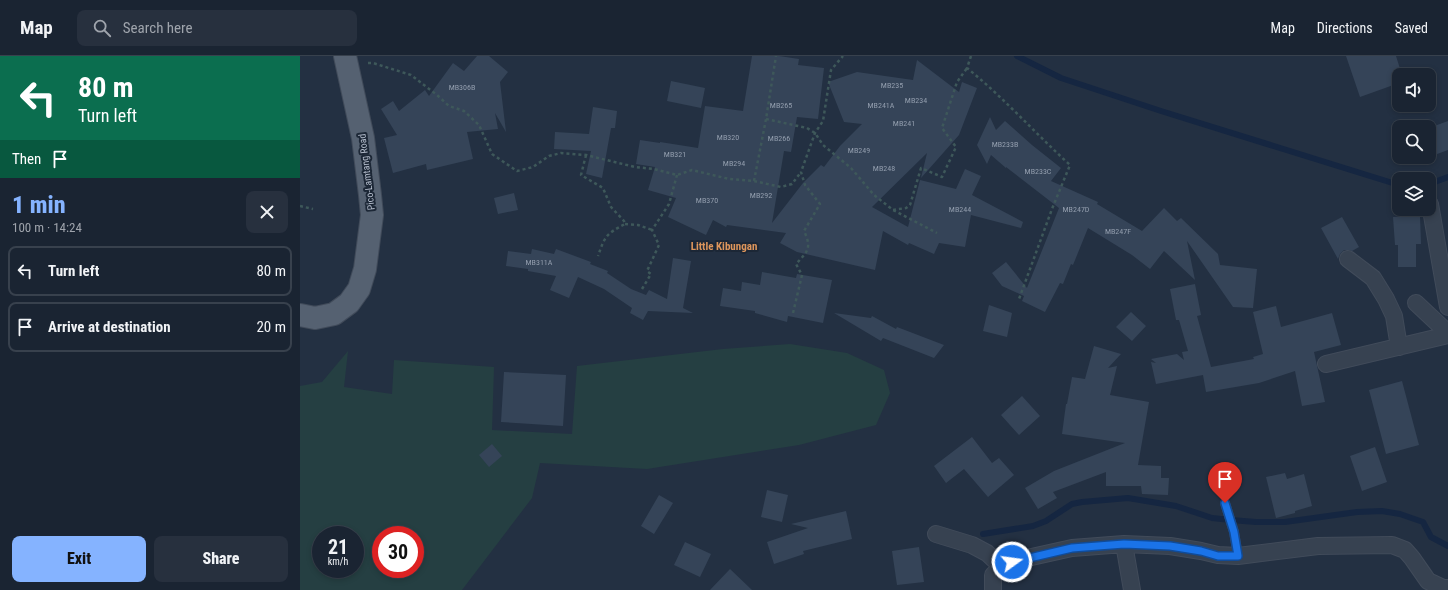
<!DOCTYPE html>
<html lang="en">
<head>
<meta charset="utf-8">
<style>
  :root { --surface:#1a2432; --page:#27303e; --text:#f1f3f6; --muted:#9fa4ac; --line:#38414d; --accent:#85b3ff }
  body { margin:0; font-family:"Roboto Condensed",sans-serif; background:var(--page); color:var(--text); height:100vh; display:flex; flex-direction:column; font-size:15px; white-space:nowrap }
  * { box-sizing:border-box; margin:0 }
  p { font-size:13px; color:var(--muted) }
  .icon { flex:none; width:22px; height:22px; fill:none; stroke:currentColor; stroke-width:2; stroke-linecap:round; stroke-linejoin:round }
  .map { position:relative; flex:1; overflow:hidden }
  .details { display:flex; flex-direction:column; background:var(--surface); width:300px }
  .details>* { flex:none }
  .guide { background:#0b6e4f; color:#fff; overflow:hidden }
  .fabs { position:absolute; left:1092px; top:12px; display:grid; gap:8px }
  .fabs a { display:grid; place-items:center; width:44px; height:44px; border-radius:8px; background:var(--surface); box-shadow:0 2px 6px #0003,0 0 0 1px var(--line); font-size:20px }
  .speed { position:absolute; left:12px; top:470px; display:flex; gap:8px; font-size:20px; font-weight:700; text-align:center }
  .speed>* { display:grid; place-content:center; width:52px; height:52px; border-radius:50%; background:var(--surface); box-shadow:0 2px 6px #0003,0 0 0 1px var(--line); line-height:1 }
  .speed small { font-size:10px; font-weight:400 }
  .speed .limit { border:6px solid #d22; background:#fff; color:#111 }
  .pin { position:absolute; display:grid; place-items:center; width:34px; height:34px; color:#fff; margin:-41px -17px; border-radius:50% 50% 50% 0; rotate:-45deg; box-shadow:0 0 4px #0007 }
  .pin .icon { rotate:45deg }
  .me { position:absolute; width:44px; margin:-22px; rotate:76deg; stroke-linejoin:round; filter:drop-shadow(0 0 3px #0008) }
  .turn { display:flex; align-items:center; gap:14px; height:84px; padding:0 12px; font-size:18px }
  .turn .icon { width:52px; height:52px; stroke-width:2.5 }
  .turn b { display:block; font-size:28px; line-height:34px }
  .then { display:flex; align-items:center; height:38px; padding:0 12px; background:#0003; gap:8px; font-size:15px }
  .round { display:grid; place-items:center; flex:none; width:42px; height:42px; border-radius:8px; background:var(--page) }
  .headline { display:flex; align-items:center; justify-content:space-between; height:68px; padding:0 12px }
  h1 { font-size:24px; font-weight:800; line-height:30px; color:var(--accent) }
  .button { display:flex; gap:8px; margin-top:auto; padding:8px 12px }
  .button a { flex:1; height:46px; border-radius:8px; background:var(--accent); color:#111; font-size:16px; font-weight:800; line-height:46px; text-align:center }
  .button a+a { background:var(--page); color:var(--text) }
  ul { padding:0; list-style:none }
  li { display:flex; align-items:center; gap:12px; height:50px; margin:0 8px 6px; padding:0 4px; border:2px solid var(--line); border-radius:8px }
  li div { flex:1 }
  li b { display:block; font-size:15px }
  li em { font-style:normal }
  header { display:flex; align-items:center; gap:24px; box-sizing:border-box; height:56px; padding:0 20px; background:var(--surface); border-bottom:1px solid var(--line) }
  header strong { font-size:19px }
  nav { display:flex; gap:22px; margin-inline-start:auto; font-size:14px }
  .search { width:280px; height:36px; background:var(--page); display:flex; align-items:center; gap:10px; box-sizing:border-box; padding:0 14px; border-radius:8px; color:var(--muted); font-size:15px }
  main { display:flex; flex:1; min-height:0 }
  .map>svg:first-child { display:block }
</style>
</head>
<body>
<header>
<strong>Map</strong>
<div class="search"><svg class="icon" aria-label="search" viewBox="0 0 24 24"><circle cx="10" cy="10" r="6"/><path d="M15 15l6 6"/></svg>Search here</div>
<nav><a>Map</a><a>Directions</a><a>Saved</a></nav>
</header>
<main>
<section class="details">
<div class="guide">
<div class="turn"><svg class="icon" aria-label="left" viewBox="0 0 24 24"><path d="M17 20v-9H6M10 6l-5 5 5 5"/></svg><div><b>80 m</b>Turn left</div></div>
<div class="then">Then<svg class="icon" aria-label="arrive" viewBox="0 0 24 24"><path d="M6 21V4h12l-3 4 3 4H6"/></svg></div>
</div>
<div class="headline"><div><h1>1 min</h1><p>100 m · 14:24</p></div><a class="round"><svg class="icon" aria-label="close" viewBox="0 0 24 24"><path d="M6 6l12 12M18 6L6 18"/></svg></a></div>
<ul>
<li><svg class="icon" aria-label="left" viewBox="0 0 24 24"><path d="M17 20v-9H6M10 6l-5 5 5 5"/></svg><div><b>Turn left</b></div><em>80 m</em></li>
<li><svg class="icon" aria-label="arrive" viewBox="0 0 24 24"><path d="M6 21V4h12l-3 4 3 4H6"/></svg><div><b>Arrive at destination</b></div><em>20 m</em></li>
</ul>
<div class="button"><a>Exit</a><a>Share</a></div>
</section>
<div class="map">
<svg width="1148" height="534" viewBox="0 0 1148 534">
  <rect width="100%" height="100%" fill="#233042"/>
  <path fill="#253f42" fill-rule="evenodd" d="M490,288L547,297L584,314L590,337L576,369L499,389L347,413L240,407L232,442L162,534H0V330L22,326L48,295L44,331L92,338L94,304L194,311L192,374L272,378L277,310L423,293ZM21,479H55V513H21ZM81,479H115V513H81Z"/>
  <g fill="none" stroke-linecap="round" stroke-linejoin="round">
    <path stroke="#152641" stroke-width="6" d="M717,0L761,22L861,55L1099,129
      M1129,128L1148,121
      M683,478L733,470L746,465L772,448L782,446L828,442L876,450L912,462L931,464L956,466H985L1057,456L1082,455L1100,458L1123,466L1131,481L1148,490"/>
  </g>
  <path fill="#354458" d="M177,0H189L208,16L200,26L206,76L195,57L198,73L167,76L173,103L127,114L126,108L93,117L84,82L97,79L81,53L93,45L99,55L125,34L129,40L153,7L164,15Z
    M452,0H479L499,3L498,9L524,12L518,63L497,61L491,96L484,95L472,167L503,127L521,109L524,111L540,90L562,68L544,66L528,26L557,16L613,24L617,4L659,36L662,26L677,32L659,79L621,122L627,97L572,151L608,171L620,124L656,133L665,113L681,120L672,139L723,166L721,172L671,159L665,191L639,187L634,198L609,187L608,189L583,175L575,214L497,196L480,187L486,177L427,169L426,171L413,164L406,179L368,161L376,142L348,134L355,111L336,108L340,84L360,87V86L398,92L405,50L443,55Z
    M1046,0H1096L1102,19H1099V27L1060,41Z
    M371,25L405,32L401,52L367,45Z
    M293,51L317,55L315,72H311L302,122L286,118L291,95L254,93L255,76L289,78Z
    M690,61L696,74L705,65L732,89L761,112L751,125L798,146L797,148L842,175L864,152L877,165L881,162L918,198L920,209L957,213L953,252L933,251L887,185L895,224L864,195L850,213L832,199L788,172L773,209L771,208L763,228L760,227L745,256L722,245L724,240L702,230L692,217L706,206L727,232L759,152L706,111V112L691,99L687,108L677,89Z
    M1148,65V94L1129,101V72Z
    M214,137L218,154L198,158L194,142Z
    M1120,160L1121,188H1116V211H1098V189H1095L1093,161Z
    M1042,161L1059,191L1052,195L1049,194H1044L1040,198L1038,203L1021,172Z
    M232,193L254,198L256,193L291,206L290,208L308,215L307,217L331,233L346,239L349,234L367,243L373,202L391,205L383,252L393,257L348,255L343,264L330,257L332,252L304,233L278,221L269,242L250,234L256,220L228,215V213L206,210L208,195L231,198Z
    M462,216L496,222L497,218L532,224L523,267L488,260L487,266L455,257V255L420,250L423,232L441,235L442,226L460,229Z
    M895,228L901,259L897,260L911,311L954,303L953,301L963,298L953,256L976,250L981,271L1032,257L1041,289L1014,296L1025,346L1002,350L995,315L959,327L906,336L903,319L856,328L851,306L856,307L851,303L877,298L884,304L882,296L888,295L879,264H876L870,233Z
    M689,249L712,257L707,281L683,275Z
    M831,256L846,270L832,285L816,271Z
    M534,257L571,262L572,260L596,273L597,271L644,289L634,302L583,282L581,285Z
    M794,290L821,298L808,312L817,310L810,339L849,346L838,409L861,410V422H869L868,439L842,438L841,430H806V416L753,436L757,442L738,453L725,432L754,415L825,387L762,378L766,348H767L772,321L785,323Z
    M204,316L266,319L263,370L201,366Z
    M1102,325L1119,389L1086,398L1069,334Z
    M722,340L740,360L719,379L701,359Z
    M672,381L692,407L699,402L714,419L688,441L664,413L646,427L634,410Z
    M192,388L202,400L189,411L179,399Z
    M1075,391L1087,426L1062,435L1050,400Z
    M985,417L987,423L1004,418L1012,450L995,455V457L976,462L966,421Z
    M467,434L488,439L482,466L461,461Z
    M359,439L373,447L354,478L341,470Z
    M546,455L552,483L503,495L504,498L474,508L467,486L508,472L491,468Z
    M385,486L411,498L400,521L374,509Z
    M619,491L624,526L597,529L592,495Z
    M430,513L452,534H410Z"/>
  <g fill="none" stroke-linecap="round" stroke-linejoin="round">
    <defs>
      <path id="lane" d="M925,447L934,476L938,500"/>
      <path id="street" d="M1130,148L1148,251
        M1048,203L1073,222L1086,243L1094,260L1099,291
        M1116,247L1148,277
        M1026,308L1148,279
        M636,478L672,489L687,497L702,511
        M824,488L832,534
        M693,534V519L702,511L712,506L727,502L772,492L824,488L870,490L901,495L918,499L938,500L1018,490L1092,489L1105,494L1112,502L1128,525L1143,532H1148"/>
      <path id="primary" d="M0,259L15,262L34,258L49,247L59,233L65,213L72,159L70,139L63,82L45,0"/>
    </defs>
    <use href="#lane" stroke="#414b5a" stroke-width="10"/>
    <use href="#street" stroke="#414b5a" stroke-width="18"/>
    <use href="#primary" stroke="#414b5a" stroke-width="24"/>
    <path stroke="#3e585a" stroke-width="2.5" stroke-dasharray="3 3" stroke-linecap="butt" d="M671,0L667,12C704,42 735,77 770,109L752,153L719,243
      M68,7H73L111,19L137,39L149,50L164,55L179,69L192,98L217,115L233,111L249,100L261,97L286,99L335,111L354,113L377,119L392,114L429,123L454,125L481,131L492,128L501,116
      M466,63L507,72L515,77L523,89L551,112L574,139L593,154L637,177
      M286,99L281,119L303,132L311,151L324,165L325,168C306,178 305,180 298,200
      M454,125L466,63L476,0
      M0,150L13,153
      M593,154L606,152L610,149L621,112L642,121L656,91L642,72L657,26L667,12
      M325,168L338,169L352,174
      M342,233L351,218L347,215L359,189L352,174L369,148L377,119
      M493,257L502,219L496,208C508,195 512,192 504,175L520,148L505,129L501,116L515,77L523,65L531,14L543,0"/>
    <use href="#lane" stroke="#374251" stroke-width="8"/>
    <use href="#street" stroke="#374251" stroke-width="16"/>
    <use href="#primary" stroke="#556171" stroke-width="22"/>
  </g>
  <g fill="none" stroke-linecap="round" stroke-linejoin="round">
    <defs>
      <path id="route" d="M712,506L772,492L824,488L870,490L901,495L918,500H938L934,476L925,447"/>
    </defs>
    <use href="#route" stroke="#114b97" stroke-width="10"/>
    <use href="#route" stroke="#1a73e8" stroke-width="7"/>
  </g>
  <g text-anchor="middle" stroke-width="4" stroke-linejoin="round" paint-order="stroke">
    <g font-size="8" fill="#929dad">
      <text x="592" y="32">MB235</text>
      <text x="162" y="34">MB306B</text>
      <text x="616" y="47">MB234</text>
      <text x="481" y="52">MB265</text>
      <text x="581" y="52">MB241A</text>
      <text x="604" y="70">MB241</text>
      <text x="428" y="84">MB320</text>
      <text x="479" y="85">MB266</text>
      <text x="705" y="91">MB233B</text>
      <text x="559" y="97">MB249</text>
      <text x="375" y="101">MB321</text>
      <text x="434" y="110">MB294</text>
      <text x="584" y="115">MB248</text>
      <text x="738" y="118">MB233C</text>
      <text x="461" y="142">MB292</text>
      <text x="407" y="147">MB370</text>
      <text x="660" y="156">MB244</text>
      <text x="776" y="156">MB247D</text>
      <text x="818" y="178">MB247F</text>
      <text x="239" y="209">MB311A</text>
    </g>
    <g font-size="10" fill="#b4bdcc" stroke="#1c2736">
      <text transform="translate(66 116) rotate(-97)" y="4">Pico-Lamtang Road</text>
    </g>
    <g font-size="11" font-weight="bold" fill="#de965c" stroke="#1c2736">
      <text x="424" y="194">Little Kibungan</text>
    </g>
  </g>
</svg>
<div class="fabs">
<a><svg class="icon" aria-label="sound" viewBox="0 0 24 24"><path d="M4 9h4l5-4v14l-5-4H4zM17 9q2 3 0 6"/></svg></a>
<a><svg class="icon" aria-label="search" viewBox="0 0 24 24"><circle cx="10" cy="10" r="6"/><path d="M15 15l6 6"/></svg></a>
<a><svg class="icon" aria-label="layers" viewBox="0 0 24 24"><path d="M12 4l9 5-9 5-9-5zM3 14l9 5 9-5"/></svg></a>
</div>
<div class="speed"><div>21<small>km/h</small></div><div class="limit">30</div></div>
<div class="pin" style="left:925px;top:447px;background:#d93025"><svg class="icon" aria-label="arrive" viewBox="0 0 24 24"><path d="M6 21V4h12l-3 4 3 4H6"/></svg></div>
<svg class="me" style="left:712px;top:506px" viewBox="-20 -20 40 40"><circle r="17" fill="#1a73e8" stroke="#fff" stroke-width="3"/><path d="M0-11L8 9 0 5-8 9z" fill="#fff"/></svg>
</div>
</main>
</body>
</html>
